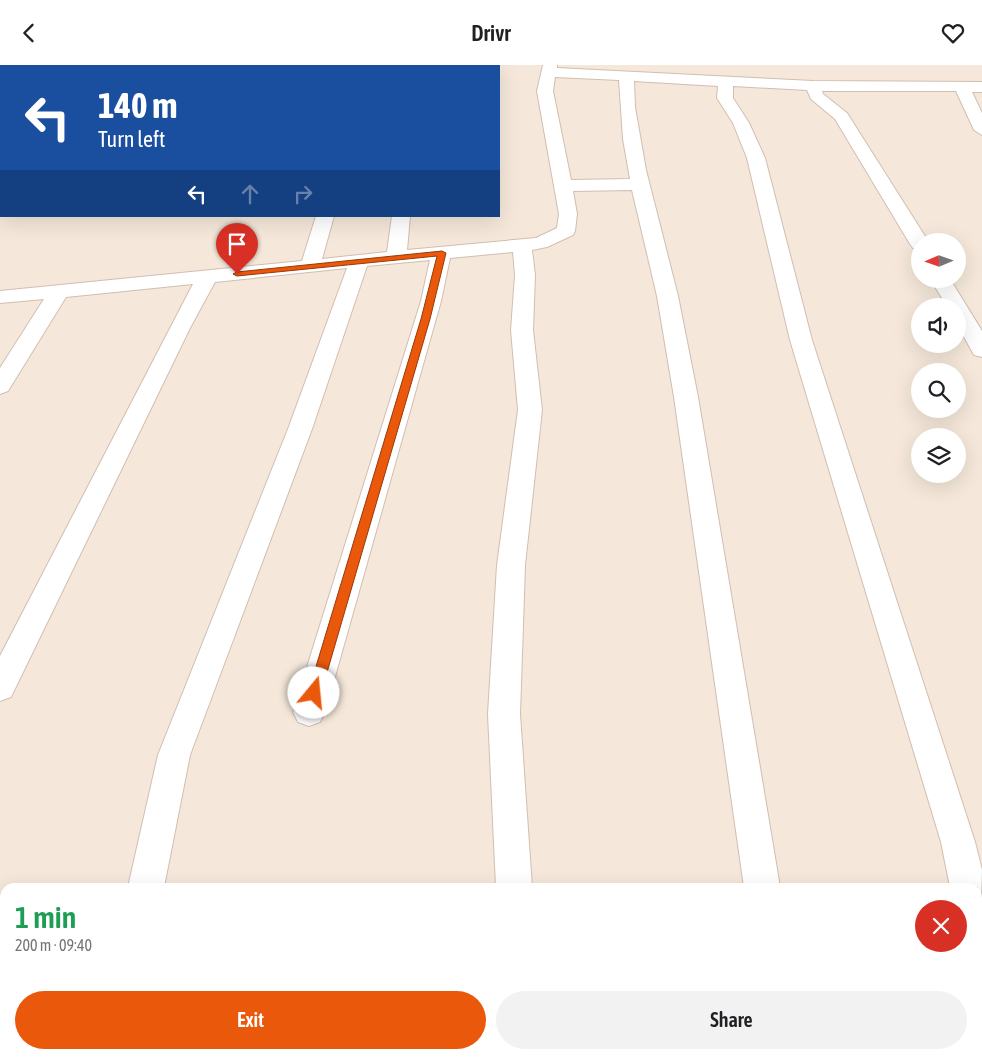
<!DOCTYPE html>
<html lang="en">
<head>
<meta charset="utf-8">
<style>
  :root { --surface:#fff; --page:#f2f2f2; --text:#202124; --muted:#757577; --accent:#ea580c }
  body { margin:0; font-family:"Asap Condensed",sans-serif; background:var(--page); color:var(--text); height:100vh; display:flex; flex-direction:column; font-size:19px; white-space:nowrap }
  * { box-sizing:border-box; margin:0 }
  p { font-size:16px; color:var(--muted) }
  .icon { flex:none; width:28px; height:28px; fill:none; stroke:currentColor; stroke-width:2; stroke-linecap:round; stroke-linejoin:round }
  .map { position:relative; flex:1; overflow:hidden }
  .side { position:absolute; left:0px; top:818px; width:982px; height:176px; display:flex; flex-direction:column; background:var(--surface); border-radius:15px 15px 0 0; box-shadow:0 5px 20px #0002 }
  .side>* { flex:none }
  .banner { position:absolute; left:0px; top:0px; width:500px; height:152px; box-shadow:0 5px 20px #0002; background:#1a4fa0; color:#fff; overflow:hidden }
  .needle { width:32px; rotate:268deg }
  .fabs { position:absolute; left:911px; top:168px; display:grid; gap:10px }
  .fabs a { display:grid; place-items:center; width:55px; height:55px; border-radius:50%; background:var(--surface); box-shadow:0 5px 20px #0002; font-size:25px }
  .pin { position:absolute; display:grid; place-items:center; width:42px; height:42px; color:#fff; margin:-51px -21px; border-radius:50% 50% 50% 0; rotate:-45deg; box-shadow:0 0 5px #0007 }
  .pin .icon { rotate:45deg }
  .me { position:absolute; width:55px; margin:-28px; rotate:17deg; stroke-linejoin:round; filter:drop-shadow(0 0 4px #0008) }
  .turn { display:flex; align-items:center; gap:18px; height:105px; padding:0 15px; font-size:22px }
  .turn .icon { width:65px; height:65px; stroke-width:2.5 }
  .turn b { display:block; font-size:35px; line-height:42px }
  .lanes { display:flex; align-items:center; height:48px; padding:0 15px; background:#0003; justify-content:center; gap:25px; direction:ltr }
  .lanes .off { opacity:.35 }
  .round { display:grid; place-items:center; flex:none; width:52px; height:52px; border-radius:26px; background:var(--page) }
  .head { display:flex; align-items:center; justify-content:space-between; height:85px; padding:0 15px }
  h1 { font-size:30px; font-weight:600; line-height:38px; color:#1e9e55 }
  .primary-button { display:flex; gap:10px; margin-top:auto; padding:10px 15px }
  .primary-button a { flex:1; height:58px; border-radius:30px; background:var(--accent); color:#fff; font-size:20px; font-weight:600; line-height:58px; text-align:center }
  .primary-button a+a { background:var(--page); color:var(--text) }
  header { display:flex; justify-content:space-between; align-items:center; height:65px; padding:0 15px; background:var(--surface); font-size:22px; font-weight:600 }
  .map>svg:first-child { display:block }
</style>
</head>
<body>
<header><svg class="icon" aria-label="back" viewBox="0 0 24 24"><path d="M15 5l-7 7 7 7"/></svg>Drivr<svg class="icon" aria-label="heart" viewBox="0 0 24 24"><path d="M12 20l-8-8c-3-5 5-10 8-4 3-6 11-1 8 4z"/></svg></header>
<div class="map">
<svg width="982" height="993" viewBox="0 0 982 993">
  <rect width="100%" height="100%" fill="#fdf6ec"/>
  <path fill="#f5e8da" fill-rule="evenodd" d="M0,0H982V993H0ZM1,1H499V151H1ZM920,176H958V214H920ZM920,241H958V279H920ZM920,306H958V344H920ZM920,371H958V409H920ZM5,822H978V989H5Z"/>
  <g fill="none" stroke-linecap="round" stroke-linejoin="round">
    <defs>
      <path id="street" d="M110,0H125V1H111Z
        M395,0H409V1H395Z
        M543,0H557V3L813,16L982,17V27H972L982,48V70L974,65L956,26H822L823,29L847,48L928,176H920V185L913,183L910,179L835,54L811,34L807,25L733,21V33L749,58L765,93L812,275L975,777L982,805L981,835L978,836V822H950L941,777L790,275L747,93L733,58L717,33L718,21L634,16L635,42L646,105L678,231L698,332L780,822H744L674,332L657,231L632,125L573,126L577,149L575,166L573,170L547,182L532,185L535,210L533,265L542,345L525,500L520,649L532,822H496L488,649L497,500L518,345L511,265L515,210L513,187L450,193L441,236L325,647L320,657L309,661L298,657L293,647L421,236L430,195L367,201L312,364L190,690L164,822H128L158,690L288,364L347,203L215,217L190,263L11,632L0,636V591L193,219L66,232L8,326L0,329V303L44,234L0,238V226L302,196L316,151H334L322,194L387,187L392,151H410L407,185L536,173L557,163L559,149L537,26ZM555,12L619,15L623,74L630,114L571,115L553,26Z
        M0,41H1V51H0Z
        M930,214H950L982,266V292L974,290L958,261V241H947Z
        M978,850L982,852V909L978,907Z
        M91,989H131V993H91Z
        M503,989H543V993H503Z
        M767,989H807L808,993H768Z"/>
    </defs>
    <use href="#street" stroke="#d1beb0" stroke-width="2"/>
    <use href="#street" fill="#fff" fill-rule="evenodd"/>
  </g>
  <path fill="#ea580c" stroke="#983908" d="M442,186L446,188L430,254L321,628L319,632L314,634L310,632L308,628L421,254L437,191L237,211L233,209L237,207Z"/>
</svg>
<div class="fabs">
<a><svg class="needle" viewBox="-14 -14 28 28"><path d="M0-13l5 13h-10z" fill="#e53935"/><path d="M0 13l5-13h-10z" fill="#757577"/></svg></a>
<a><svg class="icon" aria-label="sound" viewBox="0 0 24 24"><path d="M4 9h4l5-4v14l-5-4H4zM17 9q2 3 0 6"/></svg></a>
<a><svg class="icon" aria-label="search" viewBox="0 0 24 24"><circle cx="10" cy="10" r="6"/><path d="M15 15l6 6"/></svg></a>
<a><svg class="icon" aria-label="layers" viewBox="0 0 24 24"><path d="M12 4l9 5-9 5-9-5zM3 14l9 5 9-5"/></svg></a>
</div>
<div class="pin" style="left:237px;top:209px;background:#d93025"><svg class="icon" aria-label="arrive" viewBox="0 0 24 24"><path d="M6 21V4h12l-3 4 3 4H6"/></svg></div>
<svg class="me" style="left:314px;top:628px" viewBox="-20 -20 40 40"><circle r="19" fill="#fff"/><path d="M0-13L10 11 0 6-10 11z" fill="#ea580c"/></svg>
<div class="banner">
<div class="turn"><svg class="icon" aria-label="left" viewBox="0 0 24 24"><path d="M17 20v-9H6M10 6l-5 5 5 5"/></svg><div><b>140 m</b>Turn left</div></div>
<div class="lanes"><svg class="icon" aria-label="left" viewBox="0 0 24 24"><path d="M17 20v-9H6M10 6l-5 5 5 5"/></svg><svg class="icon off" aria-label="ahead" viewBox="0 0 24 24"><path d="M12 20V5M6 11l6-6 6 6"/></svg><svg class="icon off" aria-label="right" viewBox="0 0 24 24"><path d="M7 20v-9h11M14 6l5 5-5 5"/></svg></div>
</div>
<section class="side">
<div class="head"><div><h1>1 min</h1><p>200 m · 09:40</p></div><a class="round" style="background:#d93025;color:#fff"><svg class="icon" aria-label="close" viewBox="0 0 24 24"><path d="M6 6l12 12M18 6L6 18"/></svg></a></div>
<div class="primary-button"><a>Exit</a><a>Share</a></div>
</section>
</div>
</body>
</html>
